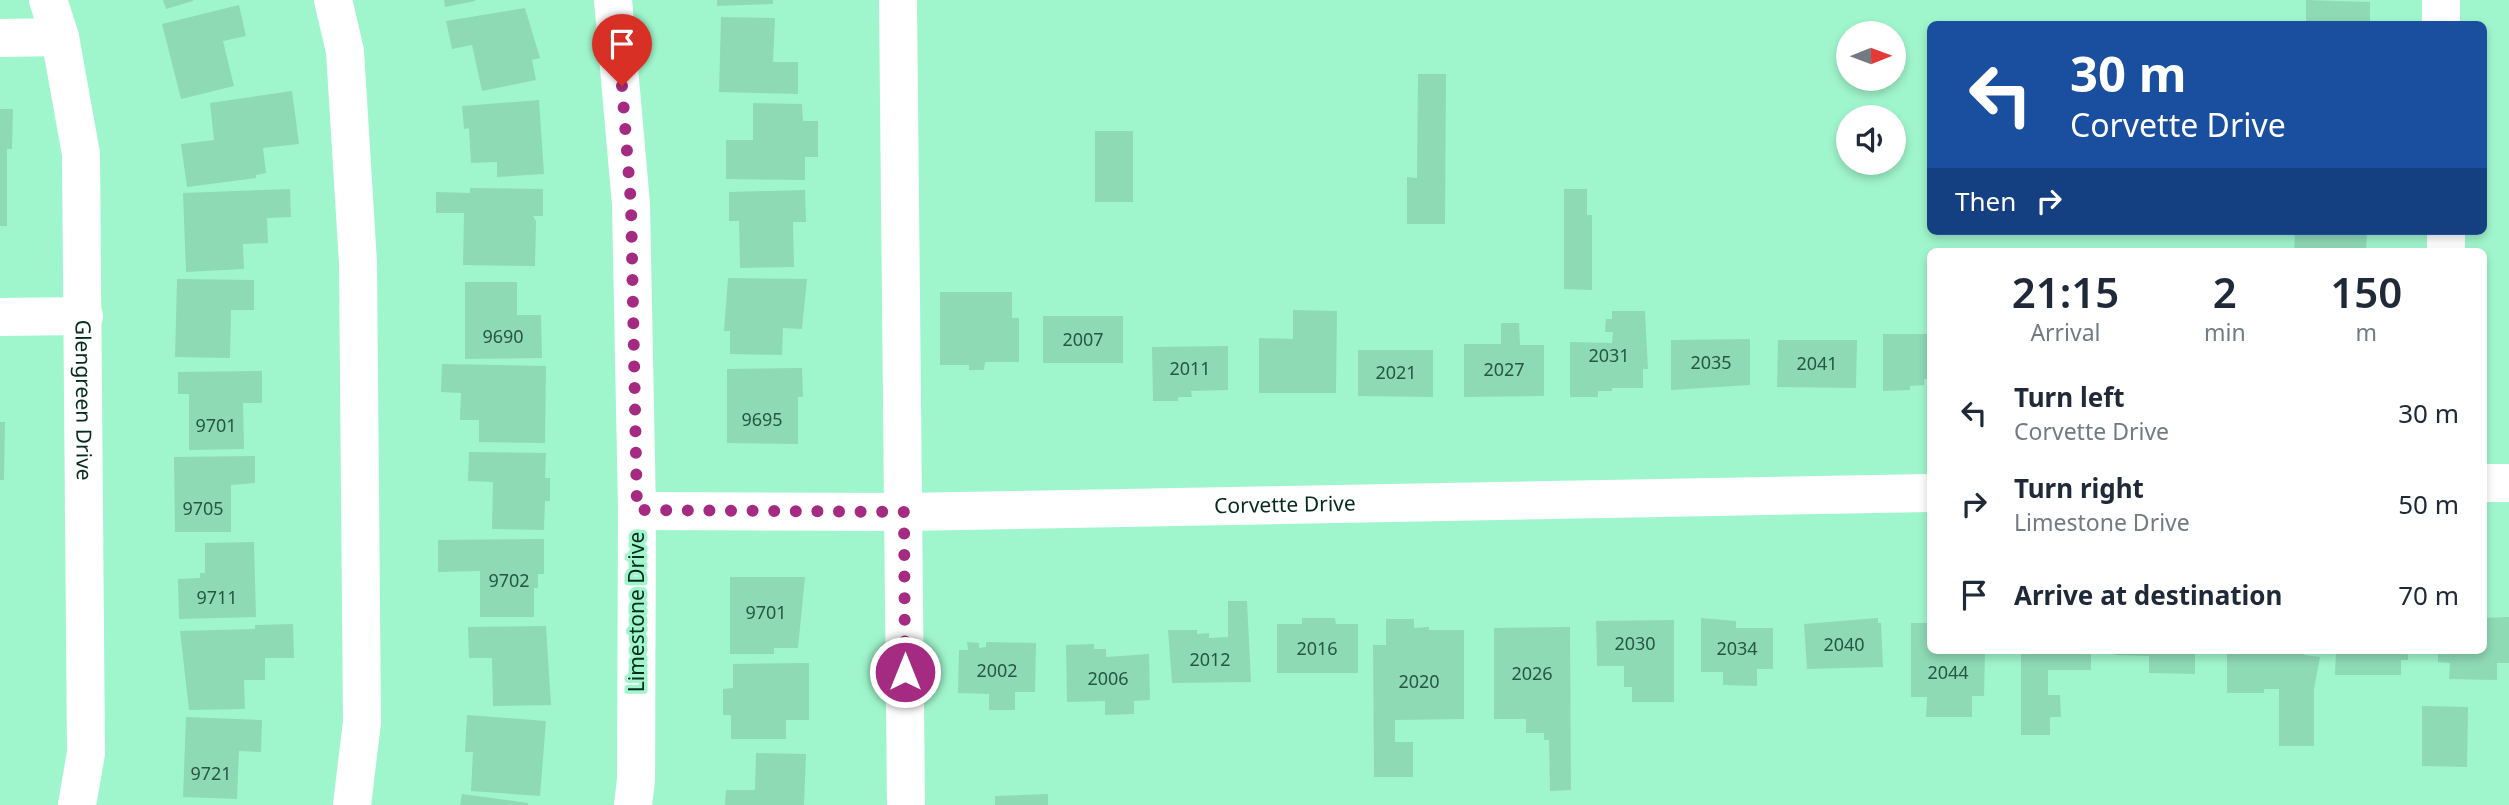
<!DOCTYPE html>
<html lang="en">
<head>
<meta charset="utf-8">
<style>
  :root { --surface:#fff; --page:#f2f2f3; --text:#1f2937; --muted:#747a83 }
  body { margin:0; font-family:"Noto Sans",sans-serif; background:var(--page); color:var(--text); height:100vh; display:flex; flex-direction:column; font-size:26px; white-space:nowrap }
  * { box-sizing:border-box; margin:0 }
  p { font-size:23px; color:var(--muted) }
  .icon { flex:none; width:38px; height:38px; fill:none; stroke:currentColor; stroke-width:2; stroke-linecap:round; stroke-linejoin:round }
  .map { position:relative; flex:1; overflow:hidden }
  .sheet { position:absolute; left:1927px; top:248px; width:560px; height:406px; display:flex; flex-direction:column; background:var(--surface); border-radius:10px; box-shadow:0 4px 10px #0003 }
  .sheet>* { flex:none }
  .guide { position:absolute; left:1927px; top:21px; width:560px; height:214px; border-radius:10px; box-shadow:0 4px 10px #0003; background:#1a4fa0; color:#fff; overflow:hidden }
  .needle { width:46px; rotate:89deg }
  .controls { position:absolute; left:1836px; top:21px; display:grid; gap:14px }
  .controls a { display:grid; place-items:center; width:70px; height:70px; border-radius:50%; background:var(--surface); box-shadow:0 4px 10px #0003; font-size:35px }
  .pin { position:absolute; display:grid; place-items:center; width:60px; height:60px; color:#fff; margin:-72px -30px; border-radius:50% 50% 50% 0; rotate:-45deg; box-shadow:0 0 7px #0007 }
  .pin .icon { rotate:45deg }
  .me { position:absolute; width:77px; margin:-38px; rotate:0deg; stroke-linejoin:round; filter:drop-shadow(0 0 5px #0008) }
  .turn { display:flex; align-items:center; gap:24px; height:147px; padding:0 28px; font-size:32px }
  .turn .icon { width:91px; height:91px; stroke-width:2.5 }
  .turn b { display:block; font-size:49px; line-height:60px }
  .then { display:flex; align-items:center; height:66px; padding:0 28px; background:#0003; gap:14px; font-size:26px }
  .eta { display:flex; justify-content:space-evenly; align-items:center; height:119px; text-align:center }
  .eta b { font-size:42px; font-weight:600; line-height:49px }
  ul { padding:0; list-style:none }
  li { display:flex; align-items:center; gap:21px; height:91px; padding:0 28px }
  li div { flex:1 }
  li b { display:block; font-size:26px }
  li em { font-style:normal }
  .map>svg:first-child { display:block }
</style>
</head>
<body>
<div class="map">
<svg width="2509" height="805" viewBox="0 0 2509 805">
  <rect width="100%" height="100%" fill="#a0f6cc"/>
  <path fill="#8edab5" d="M163,0H193V1L166,9Z
    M444,0H475V1L445,7Z
    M717,0H773V4L717,6Z
    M2306,0L2370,2V24H2306Z
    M239,5L246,36L223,41L234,86L181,99L162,24Z
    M525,8L540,58L532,60L536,80L482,91L472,45L452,49L446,21Z
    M721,17L775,18L773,62H798V94L719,92Z
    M1418,74H1446L1445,224H1407V177L1417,178Z
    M292,91L299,144L263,148L266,173L256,175V178L187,187L181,144L214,140L210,103Z
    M539,100L544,174L497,177V162L471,163L469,128L464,129L462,106Z
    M753,103L802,104L803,121H818V157H805V180L726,179V140H753Z
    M0,109H13L12,149H7V226H0Z
    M1095,131H1133V202H1095Z
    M470,188L543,189V216H533L536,221L535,266L463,265L464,213H436V192L470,193Z
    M290,189L291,217L267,218L268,243L243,244L244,269L186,272L183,193Z
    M1564,189H1587V215H1592V290L1564,289Z
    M805,190L806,222H793L794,267L740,268L739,221H729V192Z
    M2295,231H2367L2366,252H2294Z
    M728,278L807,279L802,329L783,328L782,355L730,354V331H724Z
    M177,279L254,280V310H231L230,358L175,357Z
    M465,282H517V315H541L542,358L465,359Z
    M940,292H1012V318H1019V362H985L984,370H969V365H940Z
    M1293,310L1337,311L1336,393H1259V338L1293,339Z
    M1612,311H1645L1648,369H1643V388H1612V391H1598V397H1570V342L1612,343L1613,332H1605L1606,319H1612Z
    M1043,316H1123V363H1043Z
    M1501,323H1519L1520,345H1544V396L1464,397V344H1501Z
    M1883,334H1930V379H1924V385L1910,386V390L1883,391Z
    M1750,339V385L1671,390V340Z
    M1778,340H1857L1856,388L1777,387Z
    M1228,346V390L1191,391L1192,397H1178V401H1153L1152,347Z
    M1358,350H1433V397L1358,396Z
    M442,364L546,366L545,443L479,442V420H460L461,393L441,392Z
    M802,368L803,397H798V444L727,443V369Z
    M262,371V403H243L244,449L189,450V394H178V372Z
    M0,422H5L4,480H0Z
    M469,452L546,453L545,478H550V501H545L544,530L492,529L493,482L468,481Z
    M255,456V483L231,485V532H175L174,457Z
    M544,539V574H538V588H534V617H480V571L438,572V540Z
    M254,542L256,617L179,619L178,579L200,578V573H205V543Z
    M730,577H805L798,648H774V654H730Z
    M1228,601H1247L1251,682L1172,683L1168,630H1197V634L1209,633V638L1228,637Z
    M2509,617V663H2497V680L2449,679L2450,663L2438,662V651H2483V618Z
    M1302,618H1335L1336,624H1358V673H1277V624H1302Z
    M1701,618L1736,621V628H1773V669H1757V686L1723,685V672H1701Z
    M1878,618V623H1881L1883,667L1807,669L1804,624Z
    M1386,619H1414V628L1429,627V630H1464V719L1395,720V742H1413V777H1374L1373,645H1386Z
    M1674,620V702H1632V687H1624V666H1597L1596,621Z
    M1911,623H1930V651H1985L1984,696H1972V717H1926L1927,697H1911Z
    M293,624L294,658H265V680H244L245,709L189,710L180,631L255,629V625Z
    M546,626L551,705L493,706L492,658H469L468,627Z
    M1570,627L1571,790L1550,791L1549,740H1544V733H1526V719H1494V628Z
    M967,642L979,643V648L986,647V642L1036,643L1035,692H1015V710H989V694L958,693L959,650H968Z
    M1094,644V649H1106V657L1149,654L1150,700L1134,701V714L1105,715V701L1067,702L1066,645Z
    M2021,651H2091V670H2048V695H2060L2061,717H2050V735H2021Z
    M2116,651H2195V674L2149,673V656L2115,655Z
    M2227,651H2304V655L2320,657L2314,689V746H2279V689H2264V693H2227Z
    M2336,651H2408V660H2401V675H2335Z
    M809,663V720H786V739H731V715H723V689L733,688V664Z
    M2422,706L2468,707L2467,767L2422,766Z
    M467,715L546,721L540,796L471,791L473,752H465Z
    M186,717L262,720L261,752L239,751L237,799L183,797Z
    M756,753L806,754L804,805H725L726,790H755Z
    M462,794L528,803V805H460Z
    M1048,794V805H995V796Z"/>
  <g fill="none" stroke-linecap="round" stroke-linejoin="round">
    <g stroke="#fff" stroke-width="38">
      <path id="s1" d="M48,0L60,37L81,154L86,753L77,805"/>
      <path d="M333,0L345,51L358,263L362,722L352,805"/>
      <path d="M613,0L631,204L637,511L636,780L633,805"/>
      <path d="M898,0L906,805"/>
      <path d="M2441,0V24"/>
      <path d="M0,38L60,37"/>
      <path d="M2446,231V252"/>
      <path d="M0,317L84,316"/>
      <path d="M2483,483H2509"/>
      <path id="s2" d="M637,511L904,512L1930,493"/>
    </g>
  </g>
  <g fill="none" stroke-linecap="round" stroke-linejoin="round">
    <path stroke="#a42b81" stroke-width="12" stroke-dasharray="0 21.6" d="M622,86L631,204L637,510L904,512L905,672"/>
  </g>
  <g text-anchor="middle" stroke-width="7" stroke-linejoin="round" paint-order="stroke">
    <g font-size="18" fill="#275742">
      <text x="503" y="343">9690</text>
      <text x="1083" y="346">2007</text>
      <text x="1609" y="362">2031</text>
      <text x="1711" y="369">2035</text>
      <text x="1817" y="370">2041</text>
      <text x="1190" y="375">2011</text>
      <text x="1504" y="376">2027</text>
      <text x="1396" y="379">2021</text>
      <text x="762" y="426">9695</text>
      <text x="216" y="432">9701</text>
      <text x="203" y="515">9705</text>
      <text x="509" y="587">9702</text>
      <text x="217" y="604">9711</text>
      <text x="766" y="619">9701</text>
      <text x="1635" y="650">2030</text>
      <text x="1844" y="651">2040</text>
      <text x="1317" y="655">2016</text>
      <text x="1737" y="655">2034</text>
      <text x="1210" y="666">2012</text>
      <text x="997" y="677">2002</text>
      <text x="1948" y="679">2044</text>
      <text x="1532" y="680">2026</text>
      <text x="1108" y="685">2006</text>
      <text x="1419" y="688">2020</text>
      <text x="211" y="780">9721</text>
    </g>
    <g font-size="21" fill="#052b1c" stroke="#a0f6cc">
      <text dy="7" stroke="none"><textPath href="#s1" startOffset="404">Glengreen Drive</textPath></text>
      <text dy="7" stroke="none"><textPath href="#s2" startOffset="648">Corvette Drive</textPath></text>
      <text transform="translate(637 612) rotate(-90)" y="7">Limestone Drive</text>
    </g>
  </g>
</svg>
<div class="controls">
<a><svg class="needle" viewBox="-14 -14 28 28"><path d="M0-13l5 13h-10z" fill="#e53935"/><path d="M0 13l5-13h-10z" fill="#747a83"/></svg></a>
<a><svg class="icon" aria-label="sound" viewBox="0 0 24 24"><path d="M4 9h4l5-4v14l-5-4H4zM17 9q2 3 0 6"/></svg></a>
</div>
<div class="pin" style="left:622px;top:86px;background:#d93025"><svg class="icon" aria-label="arrive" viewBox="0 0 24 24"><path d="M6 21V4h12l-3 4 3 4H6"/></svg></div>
<svg class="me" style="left:905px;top:672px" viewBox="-20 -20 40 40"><circle r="17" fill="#a42b81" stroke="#fff" stroke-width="3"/><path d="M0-11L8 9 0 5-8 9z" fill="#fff"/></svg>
<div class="guide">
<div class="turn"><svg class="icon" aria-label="left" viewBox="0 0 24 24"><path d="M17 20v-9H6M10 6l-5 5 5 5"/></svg><div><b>30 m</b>Corvette Drive</div></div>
<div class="then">Then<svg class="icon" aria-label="right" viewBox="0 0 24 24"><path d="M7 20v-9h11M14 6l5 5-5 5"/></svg></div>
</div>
<section class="sheet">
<div class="eta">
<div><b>21:15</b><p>Arrival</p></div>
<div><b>2</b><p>min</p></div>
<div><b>150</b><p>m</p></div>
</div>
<ul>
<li><svg class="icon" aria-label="left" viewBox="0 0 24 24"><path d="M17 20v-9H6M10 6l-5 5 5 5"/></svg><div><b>Turn left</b><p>Corvette Drive</p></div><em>30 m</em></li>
<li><svg class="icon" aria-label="right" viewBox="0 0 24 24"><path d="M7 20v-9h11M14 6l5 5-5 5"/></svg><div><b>Turn right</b><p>Limestone Drive</p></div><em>50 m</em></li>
<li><svg class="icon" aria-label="arrive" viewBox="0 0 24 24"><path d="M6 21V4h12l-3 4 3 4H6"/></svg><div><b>Arrive at destination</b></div><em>70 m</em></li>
</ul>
</section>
</div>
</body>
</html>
